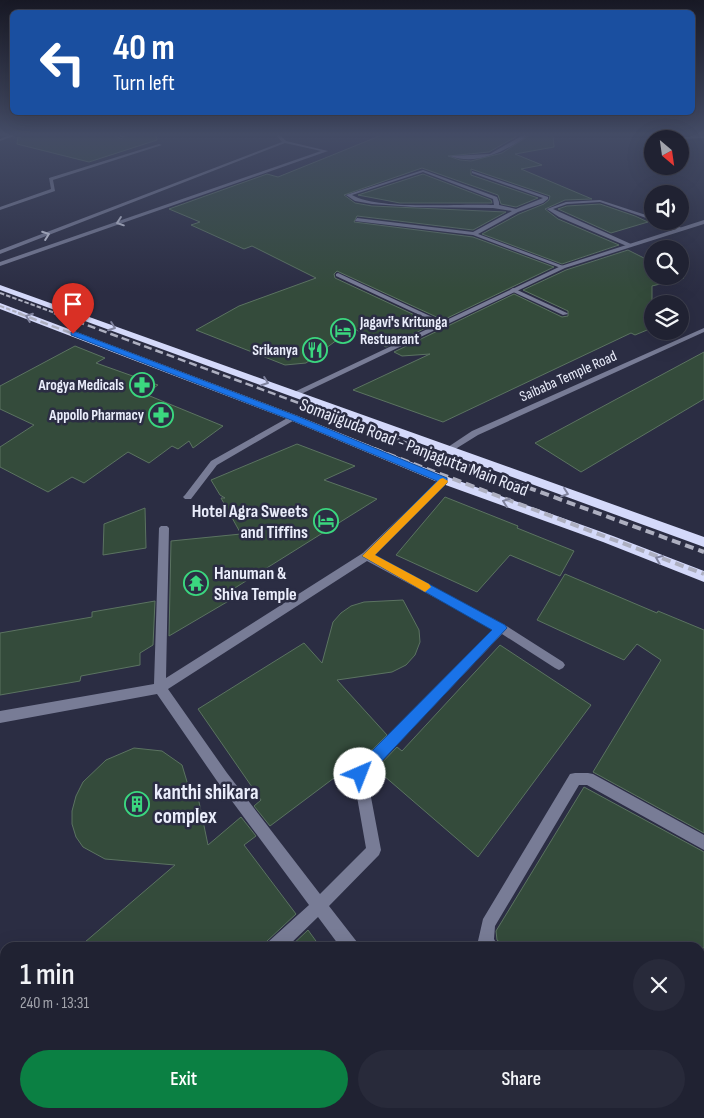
<!DOCTYPE html>
<html lang="en">
<head>
<meta charset="utf-8">
<style>
  :root { --surface:#202232; --page:#282a3a; --text:#f1f3f6; --muted:#a2a4ac; --line:#3d3f4d; --accent:#0b8043 }
  body { margin:0; font-family:"Sofia Sans Condensed",sans-serif; background:var(--page); color:var(--text); height:100vh; display:flex; flex-direction:column; font-size:19px; white-space:nowrap }
  * { box-sizing:border-box; margin:0 }
  p { font-size:16px; color:var(--muted) }
  .icon { flex:none; width:28px; height:28px; fill:none; stroke:currentColor; stroke-width:2; stroke-linecap:round; stroke-linejoin:round }
  .map { position:relative; flex:1; overflow:hidden }
  .details { position:absolute; left:0px; top:942px; width:705px; height:176px; display:flex; flex-direction:column; background:var(--surface); border-radius:15px 15px 0 0; box-shadow:0 5px 20px #0002,0 0 0 1px var(--line) }
  .details>* { flex:none }
  .hud { position:absolute; left:10px; top:10px; width:685px; height:105px; border-radius:8px; box-shadow:0 5px 20px #0002,0 0 0 1px var(--line); background:#1a4fa0; color:#fff; overflow:hidden }
  .needle { width:32px; rotate:151deg }
  .buttons { position:absolute; left:644px; top:130px; display:grid; gap:10px }
  .buttons a { display:grid; place-items:center; width:45px; height:45px; border-radius:50%; background:var(--surface); box-shadow:0 5px 20px #0002,0 0 0 1px var(--line); font-size:25px }
  .pin { position:absolute; display:grid; place-items:center; width:42px; height:42px; color:#fff; margin:-51px -21px; border-radius:50% 50% 50% 0; rotate:-45deg; box-shadow:0 0 5px #0007 }
  .pin .icon { rotate:45deg }
  .me { position:absolute; width:55px; margin:-28px; rotate:44deg; stroke-linejoin:round; filter:drop-shadow(0 0 4px #0008) }
  .turn { display:flex; align-items:center; gap:18px; height:105px; padding:0 20px; font-size:22px }
  .turn .icon { width:65px; height:65px; stroke-width:2.5 }
  .turn b { display:block; font-size:35px; line-height:42px }
  .round { display:grid; place-items:center; flex:none; width:52px; height:52px; border-radius:26px; background:var(--page) }
  .overview { display:flex; align-items:center; justify-content:space-between; height:85px; padding:0 20px }
  h1 { font-size:30px; font-weight:600; line-height:38px }
  .cta { display:flex; gap:10px; margin-top:auto; padding:10px 20px }
  .cta a { flex:1; height:58px; border-radius:30px; background:var(--accent); color:#fff; font-size:20px; font-weight:600; line-height:58px; text-align:center }
  .cta a+a { background:var(--page); color:var(--text) }
  .map>svg:first-child { display:block }
</style>
</head>
<body>
<div class="map">
<svg width="704" height="1118" viewBox="0 0 704 1118">
  <rect width="100%" height="100%" fill="#2b2d43"/>
  <path fill="#344b3b" stroke="#5b7361" d="M18,135H114L121,139L126,135H156L157,140L89,162L17,144Z
    M382,135H519L489,152L448,156L460,160L471,161L502,153L530,135H553L554,147L515,154L542,165L521,169L592,199L565,200L545,209L558,219L619,245L562,264L482,234L519,214L544,204L549,200L550,196L471,169V175L538,198L516,207L501,204L498,195L422,168L344,195L355,203L372,206L506,212L473,230L357,216L354,222L473,237L554,267L443,320L337,271L334,274L335,278L434,324L386,347L353,328L306,363L285,365L196,330L239,306L316,278L252,246L244,249L191,225L200,222L169,209L267,174L278,177Z
    M423,174L491,200L492,203H400L358,195Z
    M600,204L635,216L648,222L611,233L558,209L567,206Z
    M628,250L652,262V276H680L684,278L652,286V328L635,335L631,333L443,422L353,390L430,354L402,356L394,352L514,294L562,317L568,316V311L523,290L566,270Z
    M75,346L105,358L96,363L158,385L145,394L223,426L193,448L189,441L178,449L172,446L149,463L128,452L84,483L72,477L48,492L0,467V447L34,425L0,409V386Z
    M704,352V399L581,472L535,443Z
    M297,444L355,466L324,480L377,499L230,591L232,599L169,636L171,541L241,534L221,498H225L220,495L211,480Z
    M445,497L518,526L517,528L574,551L560,576L510,555L477,592L396,555Z
    M145,508L146,548L103,555L104,524Z
    M565,574L657,613L658,611L704,630V833L593,772L661,660L637,644L624,660L537,620Z
    M403,600L419,630L420,642L415,655L406,665L392,672L337,680L387,735L363,759L362,757L270,826L254,806L261,800L198,709L304,643L322,663L333,622L341,613L351,606L364,602Z
    M155,601L153,645L140,653V665L81,676L80,681L0,695V633L92,617V612Z
    M500,645L591,705L478,857L376,769L397,747L402,751Z
    M134,748L162,751L182,765L188,785L198,797L208,845L241,817L256,836L244,845L296,914L267,941L264,948H78L175,865L105,859L83,847L76,837L72,824V811L76,796L83,782L106,760Z
    M584,787L704,852V948H507L497,940L496,931Z
    M308,930L321,948H289Z"/>
  <g fill="none" stroke-linecap="round" stroke-linejoin="round">
    <path fill="#787c96" fill-rule="evenodd" d="M10,135H16L0,141V139Z
      M116,135H123L124,136L122,137Z
      M276,135H280L286,141L328,151L0,266V262L321,151L285,143L0,254V250L282,142Z
      M523,135H528C507,151 477,166 450,156L490,154Z
      M513,288L567,313L568,314L563,315L511,291L510,290Z"/>
    <path fill="#787c96" fill-rule="evenodd" d="M673,135L682,137L704,136V138L681,139Z
      M159,144L162,145L53,180L55,191L0,210V207L51,189L49,178Z
      M423,170L497,197L499,202V205L516,209L543,198L472,173V171L548,197V199L543,203L518,212L478,234L566,267L561,268L473,235L355,221L357,218L473,232L512,211L493,208L414,207L372,204L355,201L346,195ZM423,172L493,199L494,205C459,203 380,211 352,195Z
      M600,200L652,217V220L600,202L567,204L553,209L631,244V246L629,247L559,217L547,209L566,202Z
      M658,221H665L684,229L679,230Z
      M338,273L445,323L446,324L441,325L336,276V274Z
      M704,328V332L478,435L449,453L446,454L442,451L472,431Z
      M291,416H297L298,418L217,465L191,499H185L183,497L185,495L211,461Z
      M444,477L447,478L448,480L447,482L374,555L505,625L563,662L565,665L563,668L559,670L555,668L502,634L367,776L381,850L379,855L329,906L357,942L359,948H341L318,917L286,948H266L268,942L309,905L217,781L157,694L0,723V711L154,684L159,528L161,526H167L169,528L166,678L363,553L441,478ZM367,561L493,629L355,770L353,774L366,848L320,894L227,773L168,689Z
      M575,773H588L593,774L704,835V850L587,785H579L495,926L494,939L499,948H481L478,941L483,919L570,774Z
      M700,1105L704,1107V1118H693L691,1114H700Z
      M79,1114H100L98,1118H77Z"/>
    <path fill="#787c96" fill-rule="evenodd" d="M704,220V224L565,268L299,395H293L292,393L561,266Z"/>
    <path fill="#d4d9fa" fill-rule="evenodd" d="M0,285L704,537V547L0,290Z
      M0,303L298,416L448,477L613,536L704,571V582L603,542L440,483L290,420L0,309Z"/>
    <path stroke="#adafc0" stroke-width="2" stroke-dasharray="4.5 2" stroke-linecap="butt" d="M0,293L58,314
      M0,306L22,314"/>
    <path stroke="#adafc0" stroke-width="2.5" stroke-dasharray="8 4" stroke-linecap="butt" d="M18,313L365,445
      M54,313L413,445"/>
    <path stroke="#adafc0" stroke-width="4" stroke-dasharray="9 5" stroke-linecap="butt" d="M361,444L704,574
      M409,444L704,552"/>
  </g>
  <defs><path id="oneway-chevron" d="M-2-3.5L2.5 0L-2 3.5" fill="none" stroke-width="1.6" stroke-linecap="round" stroke-linejoin="round" transform="scale(1.25)"/></defs>
  <g stroke="#ced1e2">
    <use href="#oneway-chevron" transform="translate(120 222) rotate(161)"/>
    <use href="#oneway-chevron" transform="translate(46 235) rotate(-20)"/>
  </g>
  <g stroke="#80839e">
    <use href="#oneway-chevron" transform="translate(29 317) rotate(-159)"/>
    <use href="#oneway-chevron" transform="translate(112 327) rotate(20)"/>
    <use href="#oneway-chevron" transform="translate(265 382) rotate(20)"/>
    <use href="#oneway-chevron" transform="translate(565 493) rotate(19)"/>
    <use href="#oneway-chevron" transform="translate(506 502) rotate(-160)"/>
    <use href="#oneway-chevron" transform="translate(659 559) rotate(-158)"/>
  </g>
  <linearGradient id="sky" x2="0" y2="1"><stop stop-color="#181925"/><stop offset="0.46" stop-color="#444c66"/><stop offset="1" stop-color="#444c66" stop-opacity="0"/></linearGradient>
  <rect width="704" height="292" fill="url(#sky)"/>
  <path fill="#1a73e8" stroke="#114b97" d="M71,332H76L297,416L447,478V483L375,555L505,625L507,628L365,779L360,781L354,779L352,774L354,769L492,630L362,556L437,481L291,420L71,335Z"/>
  <path fill="#f59e0b" d="M443,478L448,481L447,483L375,555L429,584L431,587L425,592L362,556L440,479Z"/>
  <defs>
    <symbol id="hotel-ring" viewBox="-11 -11 22 22"><circle r="9.5" fill="#2b2d43" stroke="#3bd77f" stroke-width="1.5"/><path d="M-6-4.5h1.5V1H6V5H4.5V3h-9V5H-6ZM-4 0a1.8 1.8 0 1 1 3.6 0ZM.5 0V-2.5h3Q6-2.5 6 0Z" fill="#3bd77f"/></symbol>
    <symbol id="restaurant-ring" viewBox="-11 -11 22 22"><circle r="9.5" fill="#2b2d43" stroke="#3bd77f" stroke-width="1.5"/><path d="M-5-6h1v4h1v-4h1v4h1v-4h1v5L-1.5 .5V6h-2V.5L-5-1ZM5-6V6H3V1.5H1.5Q1.5-4 5-6Z" fill="#3bd77f"/></symbol>
    <symbol id="pharmacy-ring" viewBox="-11 -11 22 22"><circle r="9.5" fill="#2b2d43" stroke="#3bd77f" stroke-width="1.5"/><path d="M-2-6h4v4h4v4h-4v4h-4v-4h-4v-4h4Z" fill="#3bd77f"/></symbol>
    <symbol id="temple-ring" viewBox="-11 -11 22 22"><circle r="9.5" fill="#2b2d43" stroke="#3bd77f" stroke-width="1.5"/><path d="M0-6L5-2H3V0L6.5 2.5H4V6H1.5V3h-3V6H-4V2.5H-6.5L-3 0V-2H-5Z" fill="#3bd77f"/></symbol>
    <symbol id="building-ring" viewBox="-11 -11 22 22"><circle r="9.5" fill="#2b2d43" stroke="#3bd77f" stroke-width="1.5"/><path d="M-4-6H4V6H1V3H-1V6H-4ZM-2.5-4.3h1.7v1.8h-1.7ZM.8-4.3h1.7v1.8H.8ZM-2.5-1h1.7V.8h-1.7ZM.8-1h1.7V.8H.8Z" fill="#3bd77f"/></symbol>
  </defs>
  <g fill-rule="evenodd">
    <use href="#hotel-ring" x="329" y="317" width="28" height="28"/>
    <use href="#restaurant-ring" x="301" y="336" width="28" height="28"/>
    <use href="#pharmacy-ring" x="128" y="371" width="28" height="28"/>
    <use href="#pharmacy-ring" x="147" y="401" width="28" height="28"/>
    <use href="#hotel-ring" x="312" y="507" width="28" height="28"/>
    <use href="#temple-ring" x="182" y="569" width="28" height="28"/>
    <use href="#building-ring" x="123" y="790" width="28" height="28"/>
  </g>
  <g text-anchor="middle" stroke-width="5" stroke-linejoin="round" paint-order="stroke">
    <g font-size="15" font-weight="bold" fill="#eaedfb" stroke="#2b2d43" text-anchor="end">
      <text x="360" y="327" text-anchor="start">Jagavi's Kritunga<tspan x="360" dy="17">Restuarant</tspan></text>
      <text x="298" y="355">Srikanya</text>
      <text x="124" y="390">Arogya Medicals</text>
      <text x="144" y="420">Appollo Pharmacy</text>
    </g>
    <g font-size="15" fill="#eaedfb" stroke="#2b2d43">
      <text transform="translate(568 376) rotate(-24)" y="5">Saibaba Temple Road</text>
    </g>
    <g font-size="18" fill="#eaedfb" stroke="#2b2d43">
      <text transform="translate(414 447) rotate(21)" y="6">Somajiguda Road - Panjagutta Main Road</text>
    </g>
    <g font-size="18" font-weight="bold" fill="#eaedfb" stroke="#2b2d43" text-anchor="end">
      <text x="308" y="517">Hotel Agra Sweets<tspan x="308" dy="21">and Tiffins</tspan></text>
      <text x="214" y="579" text-anchor="start">Hanuman &amp;<tspan x="214" dy="21">Shiva Temple</tspan></text>
    </g>
    <g font-size="21" font-weight="bold" fill="#eaedfb" stroke="#2b2d43" text-anchor="start">
      <text x="154" y="799">kanthi shikara<tspan x="154" dy="24">complex</tspan></text>
    </g>
  </g>
</svg>
<div class="buttons">
<a><svg class="needle" viewBox="-14 -14 28 28"><path d="M0-13l5 13h-10z" fill="#e53935"/><path d="M0 13l5-13h-10z" fill="#a2a4ac"/></svg></a>
<a><svg class="icon" aria-label="sound" viewBox="0 0 24 24"><path d="M4 9h4l5-4v14l-5-4H4zM17 9q2 3 0 6"/></svg></a>
<a><svg class="icon" aria-label="search" viewBox="0 0 24 24"><circle cx="10" cy="10" r="6"/><path d="M15 15l6 6"/></svg></a>
<a><svg class="icon" aria-label="layers" viewBox="0 0 24 24"><path d="M12 4l9 5-9 5-9-5zM3 14l9 5 9-5"/></svg></a>
</div>
<div class="pin" style="left:73px;top:334px;background:#d93025"><svg class="icon" aria-label="arrive" viewBox="0 0 24 24"><path d="M6 21V4h12l-3 4 3 4H6"/></svg></div>
<svg class="me" style="left:360px;top:774px" viewBox="-20 -20 40 40"><circle r="19" fill="#fff"/><path d="M0-13L10 11 0 6-10 11z" fill="#1a73e8"/></svg>
<div class="hud">
<div class="turn"><svg class="icon" aria-label="left" viewBox="0 0 24 24"><path d="M17 20v-9H6M10 6l-5 5 5 5"/></svg><div><b>40 m</b>Turn left</div></div>
</div>
<section class="details">
<div class="overview"><div><h1>1 min</h1><p>240 m · 13:31</p></div><a class="round"><svg class="icon" aria-label="close" viewBox="0 0 24 24"><path d="M6 6l12 12M18 6L6 18"/></svg></a></div>
<div class="cta"><a>Exit</a><a>Share</a></div>
</section>
</div>
</body>
</html>
